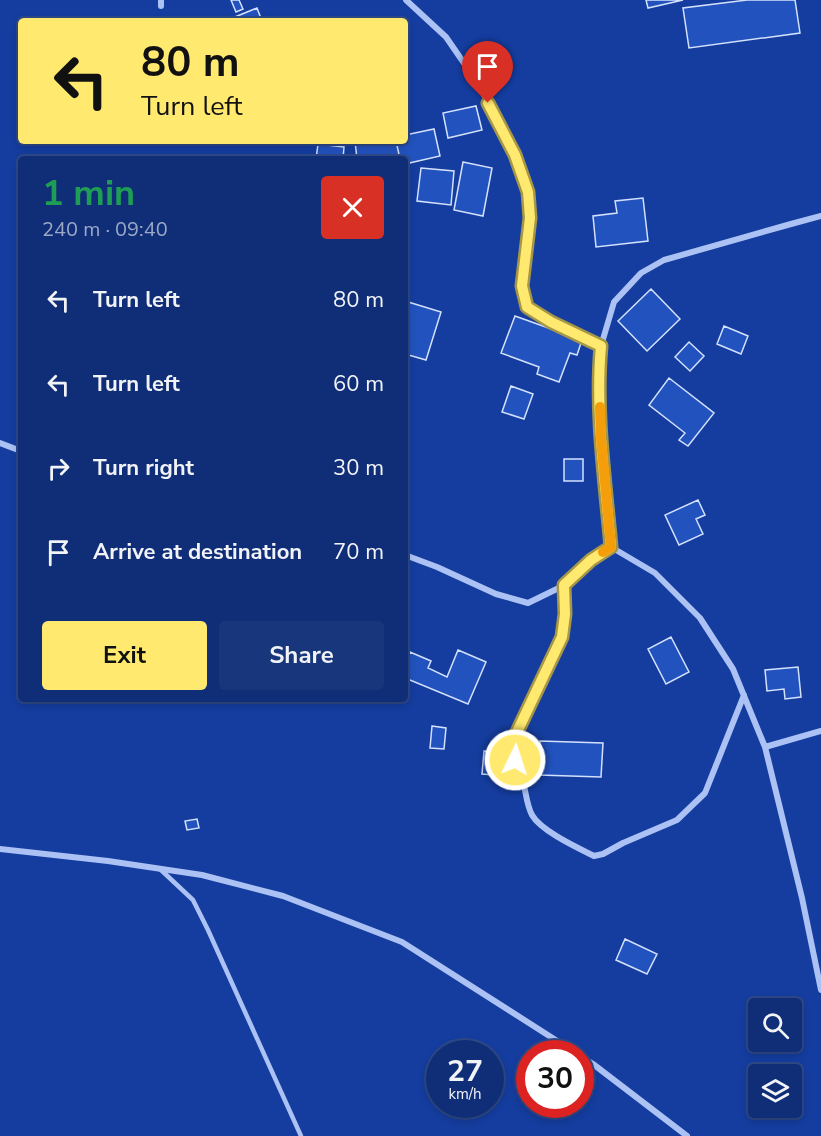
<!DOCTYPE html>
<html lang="en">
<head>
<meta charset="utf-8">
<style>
  :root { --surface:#0f2e77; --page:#18367c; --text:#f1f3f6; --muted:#9ba8c6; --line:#2f4a89; --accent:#ffe96e }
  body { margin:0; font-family:"Nunito Sans",sans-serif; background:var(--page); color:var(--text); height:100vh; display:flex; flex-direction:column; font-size:22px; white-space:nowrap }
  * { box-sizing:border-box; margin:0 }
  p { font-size:20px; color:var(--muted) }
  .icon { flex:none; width:33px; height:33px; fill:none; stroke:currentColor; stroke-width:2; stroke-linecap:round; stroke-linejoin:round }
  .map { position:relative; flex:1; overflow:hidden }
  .sheet { position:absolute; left:18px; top:156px; width:390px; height:546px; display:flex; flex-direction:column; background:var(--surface); border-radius:6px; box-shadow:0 3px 9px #0003,0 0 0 2px var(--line) }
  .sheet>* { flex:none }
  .guide { position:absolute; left:18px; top:18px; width:390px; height:126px; border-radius:6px; box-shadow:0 3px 9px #0003,0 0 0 2px var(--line); background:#ffe96e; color:#111; overflow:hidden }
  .tools { position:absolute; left:748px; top:998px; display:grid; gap:12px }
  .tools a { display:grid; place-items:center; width:54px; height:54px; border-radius:6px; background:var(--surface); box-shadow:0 3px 9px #0003,0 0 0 2px var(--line); font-size:30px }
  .speed { position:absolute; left:426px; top:1040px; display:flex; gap:12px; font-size:30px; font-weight:700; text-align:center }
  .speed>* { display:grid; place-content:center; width:78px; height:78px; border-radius:50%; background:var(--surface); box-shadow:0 3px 9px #0003,0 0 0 2px var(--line); line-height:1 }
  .speed small { font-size:15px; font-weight:400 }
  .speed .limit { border:9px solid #d22; background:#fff; color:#111 }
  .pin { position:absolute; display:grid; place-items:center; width:51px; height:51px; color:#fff; margin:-62px -26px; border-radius:50% 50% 50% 0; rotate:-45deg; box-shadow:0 0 6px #0007 }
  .pin .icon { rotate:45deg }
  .me { position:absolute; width:66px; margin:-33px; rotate:4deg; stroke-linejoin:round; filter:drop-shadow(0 0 4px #0008) }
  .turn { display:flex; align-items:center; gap:21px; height:126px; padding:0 24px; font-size:27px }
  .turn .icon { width:78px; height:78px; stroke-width:2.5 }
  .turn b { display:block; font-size:42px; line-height:51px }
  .round { display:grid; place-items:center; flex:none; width:63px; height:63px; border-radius:6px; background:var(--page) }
  .headline { display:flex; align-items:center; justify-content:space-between; height:102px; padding:0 24px }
  h1 { font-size:36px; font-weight:700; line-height:45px; color:#1e9e55 }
  .primary-button { display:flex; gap:12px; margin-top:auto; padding:12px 24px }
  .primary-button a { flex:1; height:69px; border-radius:6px; background:var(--accent); color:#111; font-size:24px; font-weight:700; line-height:69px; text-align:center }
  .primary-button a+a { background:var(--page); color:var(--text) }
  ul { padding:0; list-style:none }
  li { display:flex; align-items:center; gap:18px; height:84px; padding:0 24px }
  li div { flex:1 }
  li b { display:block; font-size:22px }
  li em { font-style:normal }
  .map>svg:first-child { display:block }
</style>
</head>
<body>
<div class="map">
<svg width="821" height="1136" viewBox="0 0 821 1136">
  <rect width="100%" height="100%" fill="#143d9f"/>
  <path fill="#2252be" stroke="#d4e1fd" stroke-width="1.5" d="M231,0H239L243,9L236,12Z
    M646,0H683L648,8Z
    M747,0H795L800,33L689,48L683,8Z
    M257,8L262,21H231L230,19Z
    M476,106L482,130L448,138L443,113Z
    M434,129L440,156L405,164V159H400L396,141H405V135Z
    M355,141H396L400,159H357Z
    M318,144L344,147L343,159H316Z
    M463,162L492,168L483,216L454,210Z
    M421,168L454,171L451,205L417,201Z
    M643,198L648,241L596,247L593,216L617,213L615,201Z
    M651,289L680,319L647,351L618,321Z
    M405,301L441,312L426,360L405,354Z
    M515,316L582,340L577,355L570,353L559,382L537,374L539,367L501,353Z
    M724,326L748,336L741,354L717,344Z
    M689,342L704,356L690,371L675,357Z
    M669,378L714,413L688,446L679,440L685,433L649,405Z
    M511,386L533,394L524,419L502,412Z
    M564,459H583V481H564Z
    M698,500L705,515L696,519L703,534L679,545L665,515Z
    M671,637L689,672L666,684L648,649Z
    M458,650L486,662L468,704L405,678V664L410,652L431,661L428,668L447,677Z
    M798,667L801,697L785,699L784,689L767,691L765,670Z
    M432,726L446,728L444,749L430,748Z
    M540,741L603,743L601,777L539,775Z
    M484,751L508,753L507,776L482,774Z
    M197,819L199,828L187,830L185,821Z
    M625,939L657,954L647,974L616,960Z"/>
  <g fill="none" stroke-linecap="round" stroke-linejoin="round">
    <path stroke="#acc2f4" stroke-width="4.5" d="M160,869L193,900L208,930L301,1136"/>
    <path stroke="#acc2f4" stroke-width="6" d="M406,0L446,37L479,85L515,155L528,192L530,218L521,286L527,307L551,322L601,346
      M161,6V0
      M0,443L21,451
      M611,547L655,573L700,618L733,669L765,747L802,898L821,990
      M405,555L437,567L496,594L528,603L565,585L591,560L611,547L601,439L599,371L601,346L614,302L641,273L664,260L791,224L821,216
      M565,585V614L562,637L517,732C516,741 514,751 516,760C517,767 521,772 522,778C526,790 526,804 532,815C541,831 578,848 594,856L603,854L623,843L677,820L705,793L744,695
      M765,747L821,731
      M0,849L108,861L202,875L283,896L402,942L576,1053
      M580,1056L593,1064L687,1136"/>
  </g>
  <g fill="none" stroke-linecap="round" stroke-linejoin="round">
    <defs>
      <path id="route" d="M488,103L515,155L528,192L530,218L522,286L527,307L551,322L601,346C595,412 605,480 611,547L591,560L564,585L565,614L562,637L517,732L515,760"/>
    </defs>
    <use href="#route" stroke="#a69748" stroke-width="15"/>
    <use href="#route" stroke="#ffe96e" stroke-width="10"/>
    <path stroke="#f59e0b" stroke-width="10" d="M600,407L601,439L611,547L603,552"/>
  </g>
</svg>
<div class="tools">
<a><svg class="icon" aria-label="search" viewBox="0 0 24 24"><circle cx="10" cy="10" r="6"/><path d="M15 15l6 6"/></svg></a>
<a><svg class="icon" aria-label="layers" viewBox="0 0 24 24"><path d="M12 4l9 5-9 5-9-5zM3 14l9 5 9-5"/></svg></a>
</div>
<div class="speed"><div>27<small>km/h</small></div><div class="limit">30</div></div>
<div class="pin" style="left:488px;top:103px;background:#d93025"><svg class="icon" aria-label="arrive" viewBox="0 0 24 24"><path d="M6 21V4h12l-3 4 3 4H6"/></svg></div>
<svg class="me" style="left:515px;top:760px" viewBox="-20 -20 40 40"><circle r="17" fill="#ffe96e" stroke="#fff" stroke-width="3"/><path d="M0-11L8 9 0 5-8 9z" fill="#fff"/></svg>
<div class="guide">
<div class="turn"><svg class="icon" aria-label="left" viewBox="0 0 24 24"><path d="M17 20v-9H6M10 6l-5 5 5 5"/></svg><div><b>80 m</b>Turn left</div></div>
</div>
<section class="sheet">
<div class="headline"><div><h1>1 min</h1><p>240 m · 09:40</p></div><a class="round" style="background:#d93025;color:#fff"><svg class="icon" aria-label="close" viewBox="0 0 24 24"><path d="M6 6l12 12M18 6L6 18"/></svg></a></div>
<ul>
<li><svg class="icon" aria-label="left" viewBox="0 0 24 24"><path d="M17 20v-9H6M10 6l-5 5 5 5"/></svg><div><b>Turn left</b></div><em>80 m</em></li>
<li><svg class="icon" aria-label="left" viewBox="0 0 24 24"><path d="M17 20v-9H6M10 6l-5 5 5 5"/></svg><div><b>Turn left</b></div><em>60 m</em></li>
<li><svg class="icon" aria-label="right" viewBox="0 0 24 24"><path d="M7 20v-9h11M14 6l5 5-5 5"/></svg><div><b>Turn right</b></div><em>30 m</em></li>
<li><svg class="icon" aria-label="arrive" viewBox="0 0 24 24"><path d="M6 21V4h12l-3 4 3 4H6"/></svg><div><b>Arrive at destination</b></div><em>70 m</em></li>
</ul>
<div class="primary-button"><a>Exit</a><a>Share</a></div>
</section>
</div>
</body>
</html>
